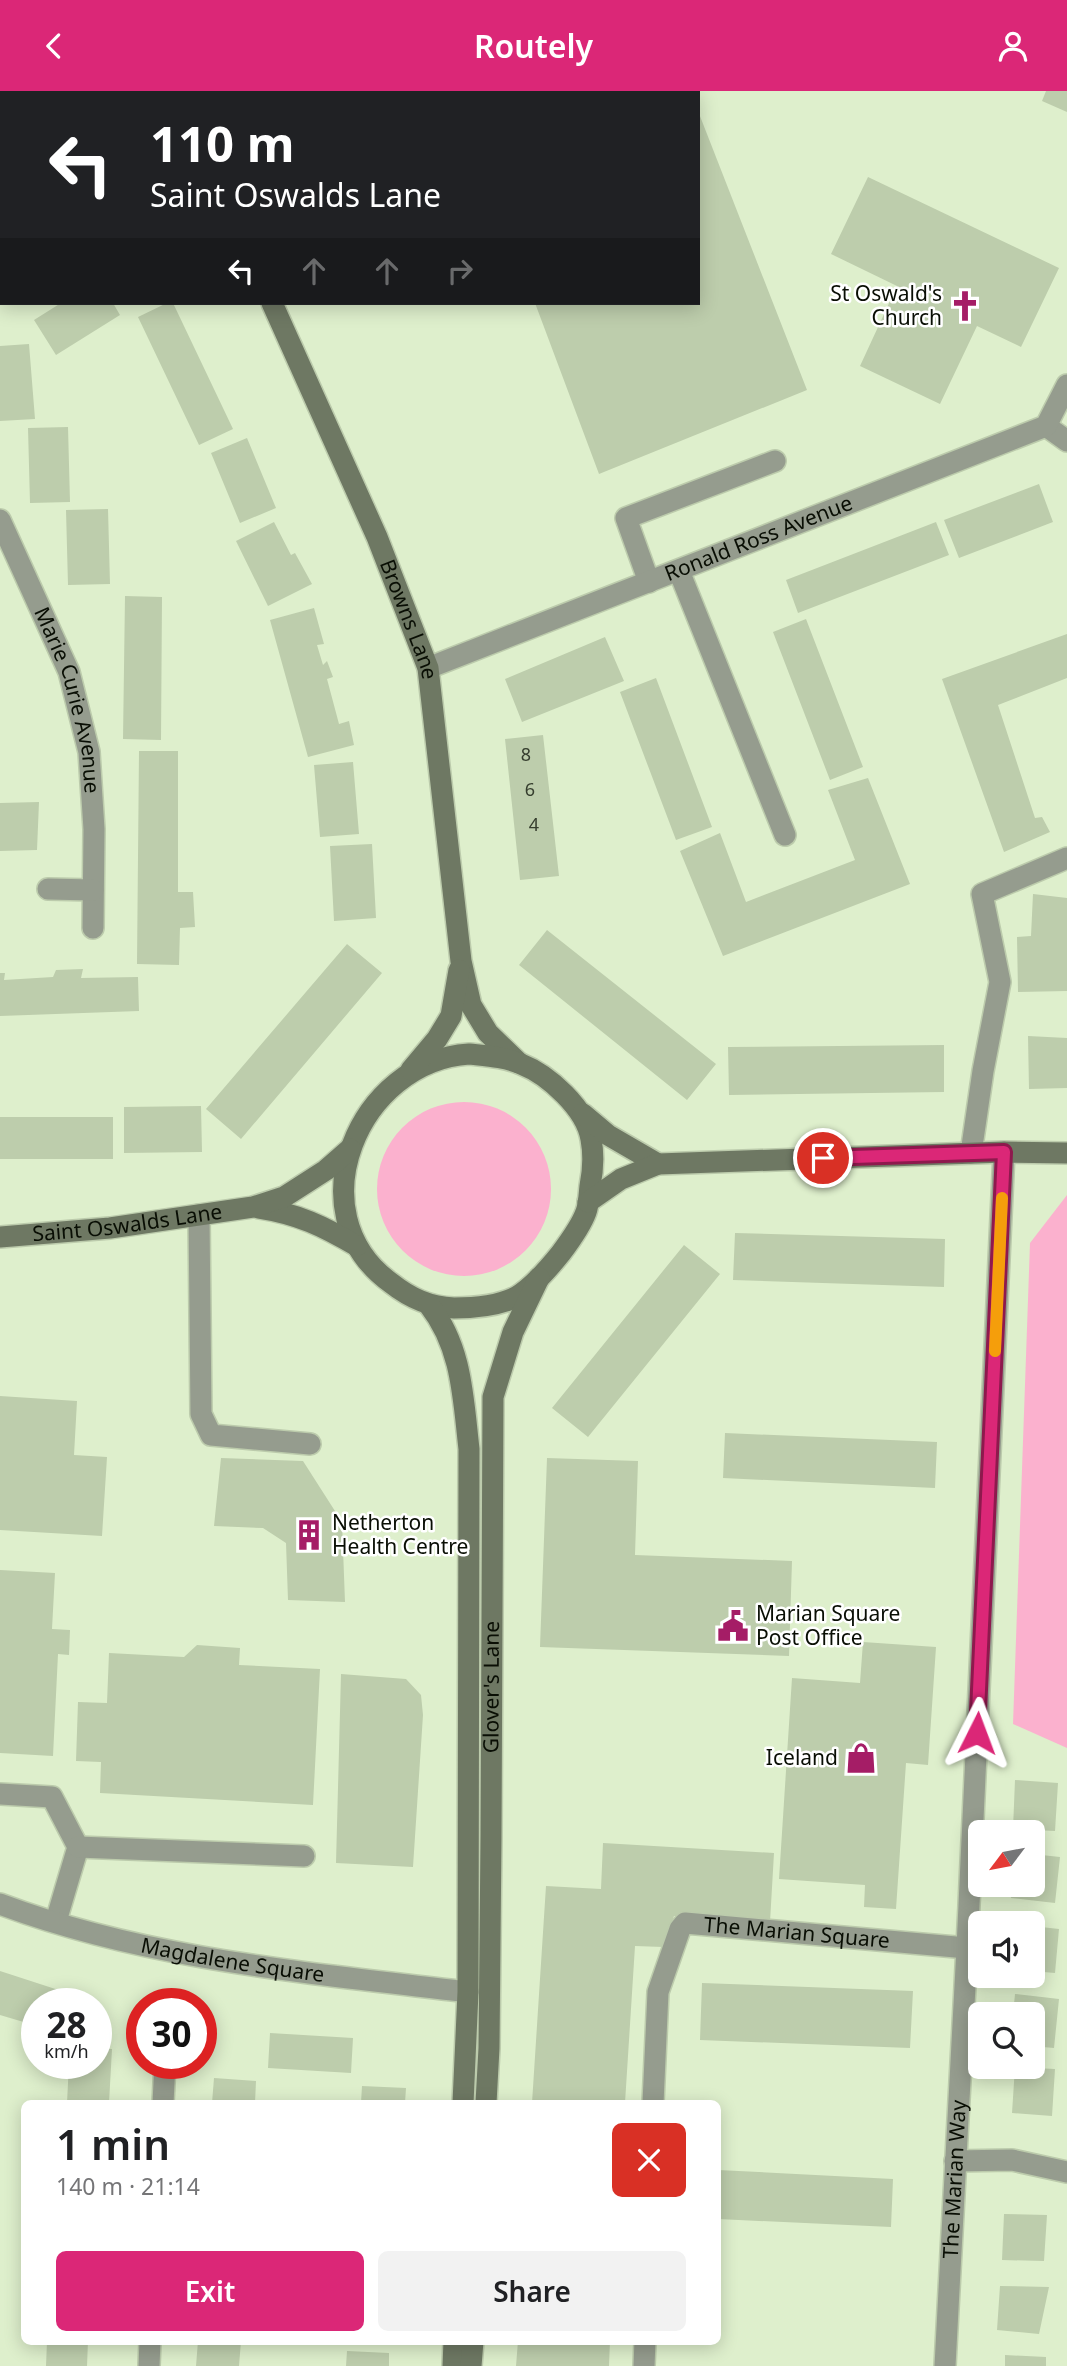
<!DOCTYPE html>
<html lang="en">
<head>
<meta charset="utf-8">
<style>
  :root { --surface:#fff; --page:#f2f2f2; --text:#202124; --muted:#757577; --accent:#db2777 }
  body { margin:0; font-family:"Noto Sans",sans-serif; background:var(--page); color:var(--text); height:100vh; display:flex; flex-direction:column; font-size:26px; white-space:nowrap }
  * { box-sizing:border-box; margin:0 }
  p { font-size:23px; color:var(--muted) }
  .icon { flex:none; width:38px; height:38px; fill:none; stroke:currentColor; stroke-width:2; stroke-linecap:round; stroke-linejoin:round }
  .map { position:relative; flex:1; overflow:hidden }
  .side { position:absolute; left:21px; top:2009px; width:700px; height:245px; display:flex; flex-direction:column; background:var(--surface); border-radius:10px; box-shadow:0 4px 18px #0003 }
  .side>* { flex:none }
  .hud { position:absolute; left:0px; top:0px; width:700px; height:214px; box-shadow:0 4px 18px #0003; background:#202124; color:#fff; overflow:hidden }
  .needle { width:46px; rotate:238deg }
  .controls { position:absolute; left:968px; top:1729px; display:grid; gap:14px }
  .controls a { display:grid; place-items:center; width:77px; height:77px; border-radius:10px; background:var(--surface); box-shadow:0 4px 18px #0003; font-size:35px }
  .speed { position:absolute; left:21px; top:1897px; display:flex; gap:14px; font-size:35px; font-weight:700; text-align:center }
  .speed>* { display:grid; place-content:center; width:91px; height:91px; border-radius:50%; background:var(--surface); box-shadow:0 4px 18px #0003; line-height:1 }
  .speed small { font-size:18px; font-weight:400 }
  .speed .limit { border:10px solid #d22; background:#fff; color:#111 }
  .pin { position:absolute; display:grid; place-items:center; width:60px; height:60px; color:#fff; margin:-30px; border:4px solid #fff; border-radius:50%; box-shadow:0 2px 7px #0007 }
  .me { position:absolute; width:77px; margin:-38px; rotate:3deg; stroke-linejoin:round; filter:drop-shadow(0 0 5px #0008) }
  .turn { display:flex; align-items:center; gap:24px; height:147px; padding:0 35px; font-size:32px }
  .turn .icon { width:91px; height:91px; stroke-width:2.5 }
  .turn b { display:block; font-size:49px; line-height:60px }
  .lanes { display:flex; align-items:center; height:66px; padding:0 35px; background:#0003; justify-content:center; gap:35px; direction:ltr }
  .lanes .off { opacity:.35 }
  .round { display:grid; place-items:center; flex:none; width:74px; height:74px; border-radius:10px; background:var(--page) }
  .headline { display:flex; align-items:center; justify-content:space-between; height:119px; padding:0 35px }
  h1 { font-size:42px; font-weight:600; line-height:52px }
  .button { display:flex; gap:14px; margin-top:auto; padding:14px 35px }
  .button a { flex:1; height:80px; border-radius:10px; background:var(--accent); color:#fff; font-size:28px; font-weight:600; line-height:80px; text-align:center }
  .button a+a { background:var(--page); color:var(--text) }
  header { display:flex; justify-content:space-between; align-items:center; height:91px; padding:0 35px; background:var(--accent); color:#fff; font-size:32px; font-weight:600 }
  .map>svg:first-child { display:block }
</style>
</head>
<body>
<header><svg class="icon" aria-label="back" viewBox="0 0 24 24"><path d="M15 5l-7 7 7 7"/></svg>Routely<svg class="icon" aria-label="person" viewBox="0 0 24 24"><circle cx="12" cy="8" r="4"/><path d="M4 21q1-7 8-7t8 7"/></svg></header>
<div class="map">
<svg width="1067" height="2275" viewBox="0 0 1067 2275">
  <rect width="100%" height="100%" fill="#deefcc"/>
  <path fill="#fbb1ce" d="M377 1098a87 87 0 1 1 174 0a87 87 0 1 1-174 0Z
    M1067,1104V1657L1013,1633L1030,1152Z"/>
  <path fill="#bdcdac" d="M1046,0H1067V21L1042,10Z
    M698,20L807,299L599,383L535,212H698Z
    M868,86L1059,177L1021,256L977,235L940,313L860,275L897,195L831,163Z
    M61,212H113L120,224L56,264L34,229Z
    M167,212H173L233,338L199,354L138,226Z
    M29,253L35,328L0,330V255Z
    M68,336L70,411L30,412L28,337Z
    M247,347L276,417L240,432L211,362Z
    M1039,393L1053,431L959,467L944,429Z
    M108,418L110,493L68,494L66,419Z
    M274,431L291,464L295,462L312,493L268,515L236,450Z
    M936,431L949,464L798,522L786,489Z
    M125,505L162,506L161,649L123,648Z
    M314,517L324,553L317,554L323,574L327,570L333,586L327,588L339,633L349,630L354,654L308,666L270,529Z
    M806,528L863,676L830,689L773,541Z
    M1067,543V587L998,614L1035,727L1042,726L1050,741L1004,761L942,588Z
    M605,546L624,590L522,631L505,588Z
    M656,587L712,736L676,749L620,601Z
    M543,644L559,785L520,789L505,648Z
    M139,660H178V801H193L195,836L180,837L179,874L137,873Z
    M353,671L359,743L320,746L314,674Z
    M868,687L910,793L723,865L680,760L720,742L746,811L855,769L828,699Z
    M39,711L37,759L0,760V712Z
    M372,753L376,827L334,830L330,755Z
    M1033,803L1067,807V900L1018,901L1017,846L1031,845Z
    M547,839L716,973L687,1009L519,874Z
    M347,853L382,882L241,1048L206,1018Z
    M83,878L81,887L138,886L139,920L0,925V882H5L4,889L53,886L56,879Z
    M1028,945L1067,947V997L1029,998Z
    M944,954V1001L729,1004L728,956Z
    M201,1015L202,1061L124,1062V1016Z
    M0,1026H113V1068H0Z
    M735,1142L945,1148L944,1196L733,1189Z
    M684,1154L720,1183L588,1346L552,1317Z
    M0,1305L77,1310L74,1364L107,1366L102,1445L0,1439Z
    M725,1342L937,1351L935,1397L723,1387Z
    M221,1367L303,1370L342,1431L345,1511L288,1509L286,1452L263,1437L214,1435Z
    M547,1367L638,1370L635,1464L792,1470L789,1565L540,1556Z
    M0,1479L55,1482L52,1538L70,1539L69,1564L58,1563L53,1665L0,1662Z
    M863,1551L936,1556L928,1674L906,1672L896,1818L864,1816L865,1794L779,1788L792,1587L860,1592Z
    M197,1554L240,1557L239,1574L320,1578L313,1714L100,1702L101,1671L76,1670L78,1611L107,1612L109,1562L184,1566Z
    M341,1583L406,1588L421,1604L423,1624L413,1776L336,1772Z
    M1015,1689L1058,1692L1055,1740L1013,1738Z
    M603,1752L774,1762L770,1831L674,1825L663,1856L635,1855L625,2012H532L546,1795L601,1798Z
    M1032,1763L1060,1766L1055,1812L1011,1807L1013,1794H1032Z
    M1032,1835L1059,1838L1055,1882L1032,1880Z
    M0,1880L80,1906L78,1913H37V1935L0,1924Z
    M702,1892L913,1900L910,1957L700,1949Z
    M1015,1903L1059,1908L1054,1957L1032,1955V1923H1013Z
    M270,1942L353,1947L351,1982L268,1977Z
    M96,1957L112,1958L109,2012H67L69,1972H96Z
    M1015,1976L1055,1978L1052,2025L1012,2022Z
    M214,1987L256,1990L255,2012H212Z
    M362,1995L406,1997L405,2012H361Z
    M718,2079L893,2088L891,2136L718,2128Z
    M1004,2123L1047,2124L1044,2170L1002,2169Z
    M1000,2195L1049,2196L1039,2243L997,2239Z
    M47,2250H88L87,2275H46Z
    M198,2250H241L239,2275H196Z
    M518,2250H610L609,2275H516Z
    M347,2260L389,2262V2275H346Z
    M1005,2264L1046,2266V2275H1005Z"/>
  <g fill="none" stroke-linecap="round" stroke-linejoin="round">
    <defs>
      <g id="lane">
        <path d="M649,491L626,427L775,370"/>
        <path d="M971,1062L983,980L1000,891L982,803L1067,767"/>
        <path d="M199,1124L201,1323L211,1344L310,1353"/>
        <path d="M0,1703L52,1706L78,1756L56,1830"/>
        <path d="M78,1756L304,1765"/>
        <path id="s1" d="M653,2012L658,1901L680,1838L685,1832L967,1857"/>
        <path d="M644,2275L645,2250"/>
      </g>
      <g id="street">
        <path d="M0,179L2,178"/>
        <path d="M1046,335L1067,350"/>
        <path id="s2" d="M0,429L69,581L89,661L94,738L93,837"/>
        <path d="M679,480L785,744"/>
        <path id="s3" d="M428,577L1046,335L1067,294"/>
        <path d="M48,798L93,799"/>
        <path id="s4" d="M0,1813C149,1869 311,1882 468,1901"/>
        <path d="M163,2012L165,1972"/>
        <path d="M955,2070L1012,2069L1067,2081"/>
        <path d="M149,2275L150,2250"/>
        <path id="s5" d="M945,2275L967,1857L1004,1061"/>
      </g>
      <g id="secondary">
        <path d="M148,0L149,2"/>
        <path id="s6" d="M272,212L377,446L428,577L461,870L471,914L488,942L519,972"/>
        <path d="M469,963C487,965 505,966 521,973C549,984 586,1018 591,1048C594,1064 593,1080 590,1095C589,1103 589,1113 586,1121C581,1135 570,1150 561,1162C549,1177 533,1196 516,1206C498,1215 473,1217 454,1217C429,1216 410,1207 391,1192C294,1122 359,970 469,963Z"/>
        <path d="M411,979L437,948L451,925L459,879"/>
        <path d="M583,1023L608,1044L658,1073"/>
        <path d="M588,1111L621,1088L658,1073L1004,1061L1067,1062"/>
        <path d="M259,1117C298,1123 323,1135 357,1155"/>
        <path id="s7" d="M0,1146L110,1137L253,1116L284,1106L326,1079L350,1058"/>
        <path d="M429,1214C462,1256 463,1306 469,1358L468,1901L463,2012"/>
        <path id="s8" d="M486,2012L489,1957L491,1746L493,1306L513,1241L539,1187"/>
        <path d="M453,2275L454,2250"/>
        <path d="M471,2275L473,2250"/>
      </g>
    </defs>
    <use href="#lane" stroke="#bccbac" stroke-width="24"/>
    <use href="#street" stroke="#bccbac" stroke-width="24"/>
    <use href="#secondary" stroke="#bccbac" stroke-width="24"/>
    <use href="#lane" stroke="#959c8e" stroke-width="21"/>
    <use href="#street" stroke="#959c8e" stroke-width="21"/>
    <use href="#secondary" stroke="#6e7863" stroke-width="21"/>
  </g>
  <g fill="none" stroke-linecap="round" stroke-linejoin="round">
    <defs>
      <path id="route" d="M823,1067L1004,1061L977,1642"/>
    </defs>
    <use href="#route" stroke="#8e194d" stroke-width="18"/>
    <use href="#route" stroke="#db2777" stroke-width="12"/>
    <path stroke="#f59e0b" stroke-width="12" d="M995,1260L1002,1107"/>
  </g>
  <defs>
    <symbol id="church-bare" viewBox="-9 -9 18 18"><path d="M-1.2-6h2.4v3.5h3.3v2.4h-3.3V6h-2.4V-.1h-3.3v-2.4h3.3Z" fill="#a51d66" stroke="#fff" stroke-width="2.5" paint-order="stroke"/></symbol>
    <symbol id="building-bare" viewBox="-9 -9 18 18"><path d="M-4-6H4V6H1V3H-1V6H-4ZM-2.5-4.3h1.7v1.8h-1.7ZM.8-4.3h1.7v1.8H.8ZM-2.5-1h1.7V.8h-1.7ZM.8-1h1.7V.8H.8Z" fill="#a51d66" stroke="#fff" stroke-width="2.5" paint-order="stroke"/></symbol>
    <symbol id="civic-bare" viewBox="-9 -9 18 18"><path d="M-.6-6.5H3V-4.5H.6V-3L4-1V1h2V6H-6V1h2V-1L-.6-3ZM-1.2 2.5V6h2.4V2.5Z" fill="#a51d66" stroke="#fff" stroke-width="2.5" paint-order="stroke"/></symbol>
    <symbol id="shop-bare" viewBox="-9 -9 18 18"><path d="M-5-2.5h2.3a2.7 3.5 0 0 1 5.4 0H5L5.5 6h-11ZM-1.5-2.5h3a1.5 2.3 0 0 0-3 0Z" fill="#a51d66" stroke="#fff" stroke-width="2.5" paint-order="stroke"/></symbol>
  </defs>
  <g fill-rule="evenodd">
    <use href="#church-bare" x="943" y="193" width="44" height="44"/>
    <use href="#building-bare" x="287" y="1422" width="44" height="44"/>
    <use href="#civic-bare" x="711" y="1513" width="44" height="44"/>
    <use href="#shop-bare" x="839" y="1645" width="44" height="44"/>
  </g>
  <g text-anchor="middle" stroke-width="5" stroke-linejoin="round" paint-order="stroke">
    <g font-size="18" fill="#363e2e">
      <text x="526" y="670">8</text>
      <text x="530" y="705">6</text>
      <text x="534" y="740">4</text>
    </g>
    <g font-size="21" fill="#090e04" stroke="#fff" text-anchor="end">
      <text x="942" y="210">St Oswald's<tspan x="942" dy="24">Church</tspan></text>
      <text x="332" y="1439" text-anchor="start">Netherton<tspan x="332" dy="24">Health Centre</tspan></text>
      <text x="756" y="1530" text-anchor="start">Marian Square<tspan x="756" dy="24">Post Office</tspan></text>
      <text x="838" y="1674">Iceland</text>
    </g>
    <g font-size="21" fill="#090e04" stroke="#fff">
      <text dy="7" stroke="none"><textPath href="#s3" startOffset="355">Ronald Ross Avenue</textPath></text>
      <text dy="7" stroke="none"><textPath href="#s6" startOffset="345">Browns Lane</textPath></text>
      <text dy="7" stroke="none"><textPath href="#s2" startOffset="194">Marie Curie Avenue</textPath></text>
      <text dy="7" stroke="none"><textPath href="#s7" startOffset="128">Saint Oswalds Lane</textPath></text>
      <text dy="7" stroke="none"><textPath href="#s8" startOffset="416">Glover's Lane</textPath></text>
      <text dy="7" stroke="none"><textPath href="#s1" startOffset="298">The Marian Square</textPath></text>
      <text dy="7" stroke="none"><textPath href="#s4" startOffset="240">Magdalene Square</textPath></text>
      <text dy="7" stroke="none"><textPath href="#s5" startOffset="187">The Marian Way</textPath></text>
    </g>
  </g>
</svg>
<div class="controls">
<a><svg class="needle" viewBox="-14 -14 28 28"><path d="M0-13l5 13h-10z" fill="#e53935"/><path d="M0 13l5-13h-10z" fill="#757577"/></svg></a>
<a><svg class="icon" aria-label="sound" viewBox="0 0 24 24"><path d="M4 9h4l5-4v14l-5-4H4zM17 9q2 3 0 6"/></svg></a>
<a><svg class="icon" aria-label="search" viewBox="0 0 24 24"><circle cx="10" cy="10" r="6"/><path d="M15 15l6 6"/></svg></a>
</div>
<div class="speed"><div>28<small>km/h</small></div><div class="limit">30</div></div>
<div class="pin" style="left:823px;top:1067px;background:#d93025"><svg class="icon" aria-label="arrive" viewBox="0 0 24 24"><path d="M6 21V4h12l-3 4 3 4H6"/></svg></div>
<svg class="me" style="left:977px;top:1642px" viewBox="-20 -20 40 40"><path d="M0-17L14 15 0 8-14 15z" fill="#db2777" stroke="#fff" stroke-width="4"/></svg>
<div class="hud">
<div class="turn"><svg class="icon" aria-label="left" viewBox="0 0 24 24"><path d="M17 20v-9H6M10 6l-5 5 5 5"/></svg><div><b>110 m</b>Saint Oswalds Lane</div></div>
<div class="lanes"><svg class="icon" aria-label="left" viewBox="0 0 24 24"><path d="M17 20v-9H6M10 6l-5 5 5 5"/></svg><svg class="icon off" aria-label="ahead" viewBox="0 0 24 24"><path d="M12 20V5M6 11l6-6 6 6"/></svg><svg class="icon off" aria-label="ahead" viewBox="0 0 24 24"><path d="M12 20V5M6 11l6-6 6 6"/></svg><svg class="icon off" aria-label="right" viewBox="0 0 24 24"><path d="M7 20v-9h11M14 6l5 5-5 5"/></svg></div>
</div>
<section class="side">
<div class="headline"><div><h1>1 min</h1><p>140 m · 21:14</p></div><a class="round" style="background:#d93025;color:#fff"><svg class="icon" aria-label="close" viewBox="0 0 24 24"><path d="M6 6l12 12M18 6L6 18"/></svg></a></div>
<div class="button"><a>Exit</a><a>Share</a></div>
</section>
</div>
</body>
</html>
